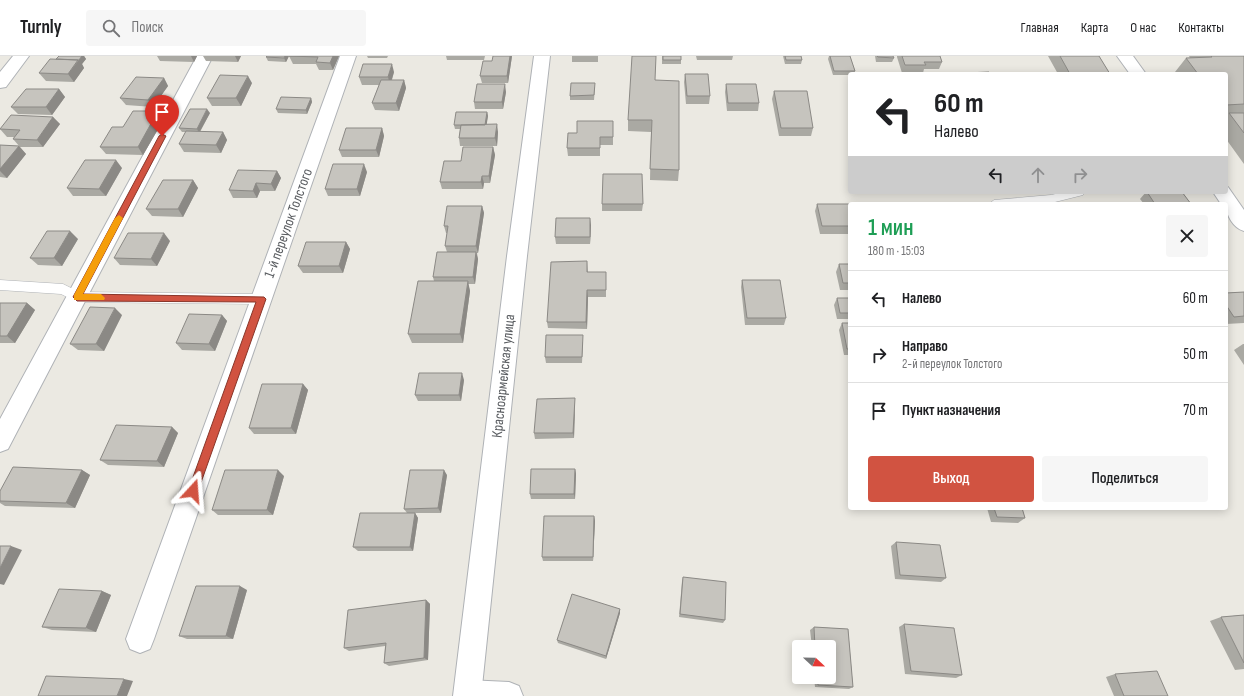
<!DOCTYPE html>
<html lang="ru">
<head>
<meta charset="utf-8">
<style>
  :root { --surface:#fff; --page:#f6f6f6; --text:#202124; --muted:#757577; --line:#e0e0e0; --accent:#d15341 }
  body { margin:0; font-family:"Sofia Sans Condensed",sans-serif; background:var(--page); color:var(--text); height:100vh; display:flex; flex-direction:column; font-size:15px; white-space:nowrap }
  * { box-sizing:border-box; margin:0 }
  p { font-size:13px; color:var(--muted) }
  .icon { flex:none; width:22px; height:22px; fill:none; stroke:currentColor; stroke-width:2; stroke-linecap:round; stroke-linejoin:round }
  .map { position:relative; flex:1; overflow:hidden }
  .panel { position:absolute; left:848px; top:146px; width:380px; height:308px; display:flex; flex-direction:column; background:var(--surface); border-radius:4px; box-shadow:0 2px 10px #0003 }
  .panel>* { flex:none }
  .banner { position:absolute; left:848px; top:16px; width:380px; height:122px; border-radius:4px; box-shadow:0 2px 10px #0003; background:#fff; color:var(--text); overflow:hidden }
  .needle { width:26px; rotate:112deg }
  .tools { position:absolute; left:792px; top:584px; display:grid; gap:8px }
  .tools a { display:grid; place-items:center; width:44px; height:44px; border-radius:4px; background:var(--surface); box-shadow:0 2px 10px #0003; font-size:20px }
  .pin { position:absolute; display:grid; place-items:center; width:34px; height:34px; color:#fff; margin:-41px -17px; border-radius:50% 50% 50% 0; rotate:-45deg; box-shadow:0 0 4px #0007 }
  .pin .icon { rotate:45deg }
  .me { position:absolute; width:44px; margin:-22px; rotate:19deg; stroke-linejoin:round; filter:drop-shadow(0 0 3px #0008) }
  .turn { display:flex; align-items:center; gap:14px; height:84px; padding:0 20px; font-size:18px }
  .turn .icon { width:52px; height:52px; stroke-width:2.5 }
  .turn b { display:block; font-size:28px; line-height:34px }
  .lanes { display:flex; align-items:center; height:38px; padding:0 20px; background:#0003; justify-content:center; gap:20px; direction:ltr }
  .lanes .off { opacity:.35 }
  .round { display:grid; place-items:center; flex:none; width:42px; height:42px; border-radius:4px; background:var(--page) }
  .headline { display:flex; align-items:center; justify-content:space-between; height:68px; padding:0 20px }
  h1 { font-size:24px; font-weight:600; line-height:30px; color:#1e9e55 }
  .button { display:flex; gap:8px; margin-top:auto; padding:8px 20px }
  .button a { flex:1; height:46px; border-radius:4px; background:var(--accent); color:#fff; font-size:16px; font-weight:600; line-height:46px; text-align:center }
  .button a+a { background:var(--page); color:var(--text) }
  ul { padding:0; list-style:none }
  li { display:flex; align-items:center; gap:12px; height:56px; padding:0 20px; border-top:1px solid var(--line) }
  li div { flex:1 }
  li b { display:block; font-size:15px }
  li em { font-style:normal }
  header { display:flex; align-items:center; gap:24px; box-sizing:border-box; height:56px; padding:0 20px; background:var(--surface); border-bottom:1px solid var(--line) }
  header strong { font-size:19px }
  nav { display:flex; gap:22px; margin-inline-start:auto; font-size:14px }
  .search { width:280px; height:36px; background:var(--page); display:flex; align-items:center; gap:10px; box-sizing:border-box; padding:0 14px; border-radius:4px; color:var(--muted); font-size:15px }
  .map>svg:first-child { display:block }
</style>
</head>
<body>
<header>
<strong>Turnly</strong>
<div class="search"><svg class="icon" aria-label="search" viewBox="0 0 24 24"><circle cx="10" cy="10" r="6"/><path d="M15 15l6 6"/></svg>Поиск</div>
<nav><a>Главная</a><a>Карта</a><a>О нас</a><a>Контакты</a></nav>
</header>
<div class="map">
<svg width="1244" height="640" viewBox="0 0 1244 640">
  <rect width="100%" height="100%" fill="#ebe9e2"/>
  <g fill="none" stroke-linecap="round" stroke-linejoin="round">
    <defs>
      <path id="lane" d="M1064,136H1084L1083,139L1051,147L989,148L994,144L1051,139Z
        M0,224L63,228L79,236L261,238L265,240L267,243L265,246L261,248L77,246L61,238L0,234Z"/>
      <path id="street" d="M13,0H29L6,31L0,32V16Z
        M197,0H213L8,393L0,396V363Z
        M340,0H356L154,583L150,593L140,597L130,593L126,583Z
        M1117,0H1133L1146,18H1130Z
        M1226,131H1228L1244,154V175C1233,172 1226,159 1226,148H1221L1213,136H1226Z
        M467,624L509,626L519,630L523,640H454L457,628Z"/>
      <path id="secondary" d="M534,0H550L527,200L481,640H453L507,200Z"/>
    </defs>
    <use href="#lane" stroke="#afb2b6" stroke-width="1"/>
    <use href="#street" stroke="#afb2b6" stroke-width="2"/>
    <use href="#secondary" stroke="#aeb1b5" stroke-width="2"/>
    <use href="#lane" fill="#fff" fill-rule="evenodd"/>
    <use href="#street" fill="#fff" fill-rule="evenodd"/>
    <use href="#secondary" fill="#fff" fill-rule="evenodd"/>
  </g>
  <path fill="#aaa9a3" d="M59,0H84L86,3L82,8L84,12L74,26L46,25L39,17L56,3Z
    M157,0H197L194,6L160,5Z
    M203,0H241L238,6L206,5Z
    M289,0L286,6L268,5L266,1Z
    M289,0H339L333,14H319L316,8H293Z
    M367,0H388L387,2H368Z
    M446,0H485L484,4H447Z
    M512,0L508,27H482L480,20L492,5Z
    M572,0H598V6H572Z
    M662,0H681V8H662Z
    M696,0H733L732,4H697Z
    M783,0H801L802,4L801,8H785Z
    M829,0H850L855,15L854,18H850V19H833L828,3Z
    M875,0H893L894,2L892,6H876Z
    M897,0H940L942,6L939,13H924L923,17H902L897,1Z
    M1048,0H1099L1110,18H1058Z
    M1189,0H1244V108L1226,83V18H1176L1175,16L1186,2H1190Z
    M394,16L392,24H404L406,32L399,55L375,54L372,47L379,29H362L359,21Z
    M685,18L710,40L709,48H686L684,26Z
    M164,22L168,30L153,51L126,49L120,42Z
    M655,24L679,114L678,125L650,124L651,76L628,75V64Z
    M252,27L241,50H212L207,42Z
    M726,28L759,47L758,55H727L725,36Z
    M595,31L594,44H570V40Z
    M59,33L65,41L52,59L18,58L11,51Z
    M774,35L813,72L811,80H779L772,43Z
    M506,36L503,53H475L474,46Z
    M311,42L312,46L307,58L278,57L276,53Z
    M487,56L488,60L486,69L498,76L497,90H460L459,82L460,73H455L454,69Z
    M210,57L200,76H223L227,84L221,97L184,96L179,88L186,76H182L179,72Z
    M53,61L60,68L43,91H20L13,83L14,81H7L0,73Z
    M164,63L143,99L106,98L100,91L123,71Z
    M613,65V89H600V100H568L567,92L577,77Z
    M382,72L384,80L379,101H342L339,94Z
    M0,89L19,90L26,98L7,122L0,121Z
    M493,91L495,99L490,127H484L483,133H442L440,126L461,105Z
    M122,112L106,140H73L67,132Z
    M277,115L281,122L275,135H260L257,142H233L229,134Z
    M367,116L360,140H328L325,133Z
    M193,124L198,132L183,161L152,160L146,153Z
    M1146,136H1182L1191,148H1144L1140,143Z
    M602,148H643L642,155H602Z
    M817,148H850V178H820L815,155Z
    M482,150L484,157L478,197H477L478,203L475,228H468L470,235L463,287H412L408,278L434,225L433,221L447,196L445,190L447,177H446L444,170Z
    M591,169L590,188H556L555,181Z
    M78,183L62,210L38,209L30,202Z
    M170,185L157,210L120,209L114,202Z
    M346,186L350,193L343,217H303L298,210Z
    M587,205L588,216H606V241H588L587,273L548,272L547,266Z
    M839,208H850V234H840L836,216Z
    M742,224L786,262L784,269H745L741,231Z
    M1244,236V267L1226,268V237Z
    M837,242H850V263H837L834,249Z
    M0,247H27L35,254L15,287H0Z
    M122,259L104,295L78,294L70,288Z
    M222,259L227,265L215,295L182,294L176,287Z
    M842,267H850V299H844L839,274Z
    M583,286L582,307H546L545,301Z
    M1243,288H1244V309L1234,294Z
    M464,324L461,345H418L415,339Z
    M303,328L308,334L296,378H254L249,372Z
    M575,349L574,382L535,383L534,377Z
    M172,371L178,377L164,411L108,409L100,404Z
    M575,413L576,418L575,443H531L530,438Z
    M82,414L90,419L75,452L5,450L0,447V435Z
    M447,419L441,457H415L418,462L413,495H358L353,491L407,457L404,453Z
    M284,420L273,459H218L212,454Z
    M987,452H1022L1025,462L1018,467L991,466Z
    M594,460L595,465L593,505H543L542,501Z
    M896,486L946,522L941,526L895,523L891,490Z
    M683,521L725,564L723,567L679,561L682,525Z
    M247,534L233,583H187L179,580Z
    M102,535L111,539L96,576L52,574L42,571Z
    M426,544L430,548L428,604L389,610L384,607L385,590L349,595L344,592Z
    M620,553V557L606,603L558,587L557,584Z
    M1244,559V613L1235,614L1210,565L1221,561Z
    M904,568L962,619L956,622L905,618L899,571Z
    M814,571L848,573L853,631L849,633L815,631L814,621H829V591H812L810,574Z
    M1115,618L1168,640H1114L1106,621Z"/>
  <path fill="#8b8985" d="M82,0H84L86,3L82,8L84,12L74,26L68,18Z
    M191,0H197L194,6Z
    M235,0H241L238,6Z
    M285,0H289L286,6L284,2Z
    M333,0H339L333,14L330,7Z
    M510,0H512L508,27L507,20Z
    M392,8L394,16L390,29L388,21Z
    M248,20L252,27L241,50L236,42Z
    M164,22L168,30L153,51L148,44Z
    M404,24L406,32L399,55L396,47Z
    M505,28L506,36L503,53L502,46Z
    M59,33L65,41L52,59L46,51Z
    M311,42L312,46L307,58L306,54Z
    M207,53L210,57L199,77L197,73Z
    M158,55L164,63L143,99L138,91Z
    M487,56L488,60L486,73L485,69Z
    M53,61L60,68L43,91L37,84Z
    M497,68L498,76L497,90L495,82Z
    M382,72L384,80L379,101L376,94Z
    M223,76L227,84L221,97L216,89Z
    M19,90L26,98L7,122L0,115V113Z
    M493,91L495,99L490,127L489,120Z
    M116,104L122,112L106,140L99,133Z
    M364,108L367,116L360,140L357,133Z
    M277,115L281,122L275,135L271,128Z
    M482,120L484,127L483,133L481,126Z
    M193,124L198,132L183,161L178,153Z
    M256,127L260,135L257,142L253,135Z
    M482,150L484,157L478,197L476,190Z
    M590,162L591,169L590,188Z
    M70,175L78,183L62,210L54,202Z
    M164,177L170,185L157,210L151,203Z
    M346,186L350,193L343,217L339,210Z
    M476,196L478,203L475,228L473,221Z
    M468,225L470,235L463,287L460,278Z
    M587,234L588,241L587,273L586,266Z
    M27,247L35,254L15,287L7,280Z
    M115,252L122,259L104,295L96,288Z
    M222,259L227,265L215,295L209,288Z
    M462,317L464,324L461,345L459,339Z
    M303,328L308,334L296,378L291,372Z
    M575,342V349L574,382L573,377Z
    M172,371L178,377L164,411L157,405Z
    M575,413L576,418L575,443L574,438Z
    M82,414L90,419L75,452L66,447Z
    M278,414L284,420L273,459L267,454Z
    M444,414L447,419L441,457L438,452Z
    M415,457L418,462L413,495L410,491Z
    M594,460L595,465L593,505V501Z
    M11,490L22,494L4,529L0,528V512Z
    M240,530L247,534L233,583L226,580Z
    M102,535L111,539L96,576L86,572Z
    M426,544L430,548L428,604L424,602Z
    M620,553V557L606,603V600Z
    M124,623L133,625L127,640H117Z"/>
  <path fill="#c6c4be" stroke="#8b8985" d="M59,0H82L79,4L56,3Z
    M267,0H285L284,2L266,1Z
    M289,0H333L330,7L316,6L318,1Z
    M493,0H510L507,20H480L483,5H492Z
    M632,0H656L655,24L679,25V114L650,113L652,64H628Z
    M663,0H681V4H663Z
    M785,0H801L802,4H786Z
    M830,0H850L855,15H834Z
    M877,0H893L894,2L878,1Z
    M902,0H940L942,6H924L926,9H905Z
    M1060,0H1099L1110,18H1070Z
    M1211,0H1244V48L1226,49V18H1198L1186,2L1212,1Z
    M50,3L78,4L68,18L39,17Z
    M363,8H392L388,21H359Z
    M989,16V18H967L966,17Z
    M685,18H708L710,40H687Z
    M220,19L248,20L236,42H207Z
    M136,21L164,22L148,44L120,42Z
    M381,24H404L396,47H372Z
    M571,27H595L594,39L570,40Z
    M477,28H505L502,46H474Z
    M726,28H756L759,47H728Z
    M26,33H59L46,51H11Z
    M774,35H807L813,72H781Z
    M281,41L311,42L306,54L276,53Z
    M190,53H207L197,73L179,72Z
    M133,55H158L138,91H100L112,71H123Z
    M456,56H487L485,69H454Z
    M1229,57H1244V77Z
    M11,59L53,61L37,84L13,83L20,74L0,73Z
    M577,65H613V81H600V92H567L568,77H577Z
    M497,68L495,82H459L461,69Z
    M346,72H382L376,94H339Z
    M186,75L223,76L216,89L179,88Z
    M0,89L19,90L0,113Z
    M463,91H493L489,120H482L481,126H440L444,105H461Z
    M85,104H116L99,133L67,132Z
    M333,108H364L357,133H325Z
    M238,114L277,115L271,128L256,127L253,135L229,134Z
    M603,118H642L643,148H602Z
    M163,124H193L178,153H146Z
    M1147,136H1182L1191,148H1155Z
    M817,148H855H850V170H822Z
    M447,150H482L476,190H445L448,170H444Z
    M556,162H590V181H555Z
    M47,175H70L54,202H30Z
    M128,177H164L151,203L114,202Z
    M306,186H346L339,210H298Z
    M437,196H476L473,221H433Z
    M587,205V216H606V234H587L586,266H547L551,206Z
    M839,208H850V227H843Z
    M742,224H780L786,262H747Z
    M418,225H468L460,278H408Z
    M1244,236V260L1234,261L1226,249V237Z
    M837,242H850V257H840Z
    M0,247H27L7,280H0Z
    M90,251L115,252L96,288H70Z
    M189,258L222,259L209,288L176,287Z
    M842,267H850V293H847Z
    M546,279H583L582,301H545Z
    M419,317H462L459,339H415Z
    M262,328H303L291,372H249Z
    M575,342L573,377H534L537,343Z
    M116,369L172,371L157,405L100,404Z
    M13,411L82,414L66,447L0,445V435Z
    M531,413H575L574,438H530Z
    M225,414H278L267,454H212Z
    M410,414H444L438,452L404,453Z
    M994,452H1022L1025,462L997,461Z
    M360,457H415L410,491H353Z
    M544,460H594L593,501H542Z
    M896,486L940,489L946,522L900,519Z
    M0,490H11L0,512Z
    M683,521L726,526L725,564L680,558Z
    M196,530H240L226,580H179Z
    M59,533L102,535L86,572L42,571Z
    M572,538L620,553L606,600L557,584Z
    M426,544L424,602L384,607L386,587L344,592L348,554Z
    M1244,559V607L1221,561Z
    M904,568L954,572L962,619L911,615Z
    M814,571L848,573L853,631L818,629V621H829V591H815Z
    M1157,615L1168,640H1124L1115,618Z
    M46,620L124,623L117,640H38Z"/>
  <path fill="#d15341" stroke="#88362a" d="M162,78L166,80L83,238L264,241L266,243L198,435L196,439L193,440L189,439L188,435L256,246L77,245L73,241L159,80Z"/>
  <path fill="#f59e0b" d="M119,159L123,162L83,238H101L105,242L104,244H74V239L115,162Z"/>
  <g text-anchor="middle" stroke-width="4" stroke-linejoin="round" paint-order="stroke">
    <g font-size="15" fill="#5a5d61" stroke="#fff">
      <text transform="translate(288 167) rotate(-70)" y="5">1-й переулок Толстого</text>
      <text transform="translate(503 320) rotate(-84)" y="5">Красноармейская улица</text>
    </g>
  </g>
</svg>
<div class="tools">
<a><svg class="needle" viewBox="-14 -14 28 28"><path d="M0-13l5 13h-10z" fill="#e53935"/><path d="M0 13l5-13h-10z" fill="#757577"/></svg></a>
</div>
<div class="pin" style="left:162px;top:80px;background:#d93025"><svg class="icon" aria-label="arrive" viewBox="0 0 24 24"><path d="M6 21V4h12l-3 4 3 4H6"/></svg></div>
<svg class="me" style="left:193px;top:435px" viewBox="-20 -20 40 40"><path d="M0-17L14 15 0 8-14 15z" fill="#d15341" stroke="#fff" stroke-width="4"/></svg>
<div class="banner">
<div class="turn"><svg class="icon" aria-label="left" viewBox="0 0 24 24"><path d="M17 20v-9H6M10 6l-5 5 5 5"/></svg><div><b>60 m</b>Налево</div></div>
<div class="lanes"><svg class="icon" aria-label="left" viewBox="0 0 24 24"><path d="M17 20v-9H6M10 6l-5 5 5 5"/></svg><svg class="icon off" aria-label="ahead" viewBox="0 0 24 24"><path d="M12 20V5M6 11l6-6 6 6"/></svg><svg class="icon off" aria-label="right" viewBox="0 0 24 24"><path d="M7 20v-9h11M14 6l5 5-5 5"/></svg></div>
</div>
<section class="panel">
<div class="headline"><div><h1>1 мин</h1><p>180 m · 15:03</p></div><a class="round"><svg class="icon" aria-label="close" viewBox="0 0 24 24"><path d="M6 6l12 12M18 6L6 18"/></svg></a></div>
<ul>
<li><svg class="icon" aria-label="left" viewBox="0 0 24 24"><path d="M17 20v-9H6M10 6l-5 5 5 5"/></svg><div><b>Налево</b></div><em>60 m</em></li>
<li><svg class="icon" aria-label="right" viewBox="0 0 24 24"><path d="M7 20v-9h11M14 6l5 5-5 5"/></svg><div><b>Направо</b><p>2-й переулок Толстого</p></div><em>50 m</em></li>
<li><svg class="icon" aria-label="arrive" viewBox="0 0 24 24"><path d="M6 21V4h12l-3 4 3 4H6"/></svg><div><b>Пункт назначения</b></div><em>70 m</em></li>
</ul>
<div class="button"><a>Выход</a><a>Поделиться</a></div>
</section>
</div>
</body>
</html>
